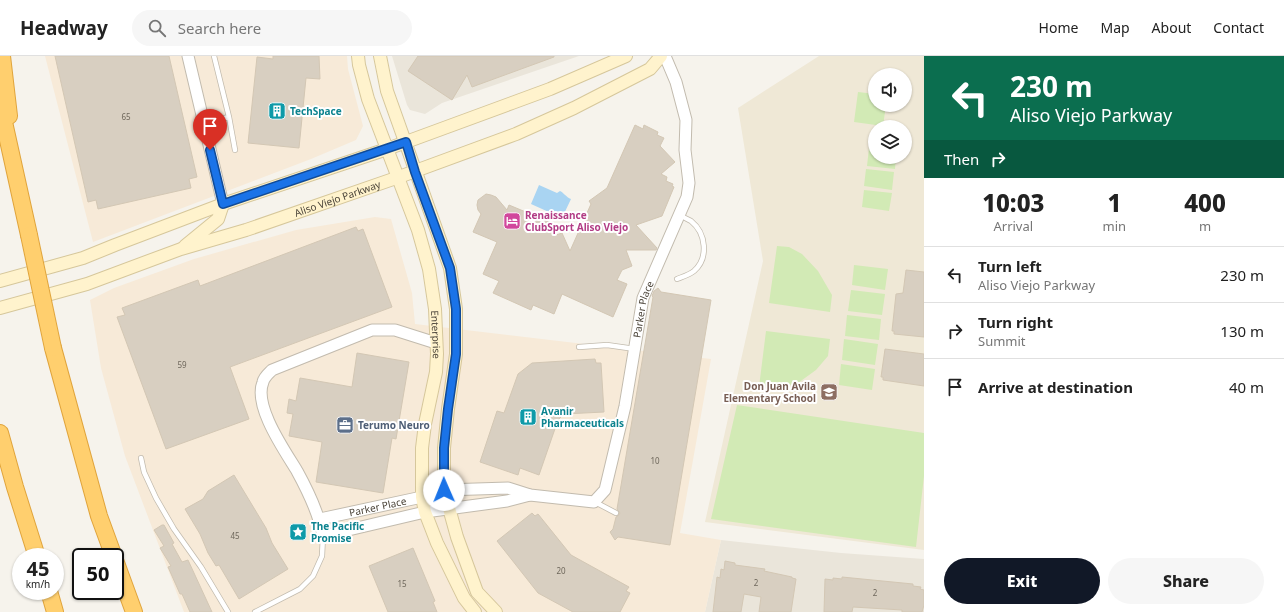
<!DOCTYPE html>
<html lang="en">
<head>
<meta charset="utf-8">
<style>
  :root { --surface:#fff; --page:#f6f6f6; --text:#222; --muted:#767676; --line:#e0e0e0; --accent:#111827 }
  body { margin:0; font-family:"Noto Sans",sans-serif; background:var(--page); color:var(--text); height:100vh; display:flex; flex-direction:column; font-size:15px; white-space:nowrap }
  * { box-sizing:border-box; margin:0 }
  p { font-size:13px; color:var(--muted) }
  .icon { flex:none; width:22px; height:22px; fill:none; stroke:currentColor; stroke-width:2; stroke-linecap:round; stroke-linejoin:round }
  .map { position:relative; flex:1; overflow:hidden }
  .panel { display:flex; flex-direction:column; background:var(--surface); width:360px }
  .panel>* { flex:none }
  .hud { background:#0b6e4f; color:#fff; overflow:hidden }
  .controls { position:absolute; left:868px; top:12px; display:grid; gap:8px }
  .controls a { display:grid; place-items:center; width:44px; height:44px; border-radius:50%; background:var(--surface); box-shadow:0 1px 3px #0004; font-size:20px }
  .speed { position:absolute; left:12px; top:492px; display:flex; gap:8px; font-size:20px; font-weight:700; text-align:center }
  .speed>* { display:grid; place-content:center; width:52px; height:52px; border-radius:50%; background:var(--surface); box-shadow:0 1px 3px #0004; line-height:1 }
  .speed small { font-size:10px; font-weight:400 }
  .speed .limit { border:2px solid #111; border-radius:6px; background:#fff; color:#111 }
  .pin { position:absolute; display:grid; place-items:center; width:34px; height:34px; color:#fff; margin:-41px -17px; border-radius:50% 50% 50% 0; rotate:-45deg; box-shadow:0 0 4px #0007 }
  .pin .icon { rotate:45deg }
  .me { position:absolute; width:44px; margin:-22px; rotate:359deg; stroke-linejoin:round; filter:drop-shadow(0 0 3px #0008) }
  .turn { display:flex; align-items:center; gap:14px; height:84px; padding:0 20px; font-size:18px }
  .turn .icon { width:52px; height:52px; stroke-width:2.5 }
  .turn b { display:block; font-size:28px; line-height:34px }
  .then { display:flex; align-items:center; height:38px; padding:0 20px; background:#0003; gap:8px; font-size:15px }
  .eta { display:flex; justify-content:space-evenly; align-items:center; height:68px; text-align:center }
  .eta b { font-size:24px; font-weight:800; line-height:28px }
  .primary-button { display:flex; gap:8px; margin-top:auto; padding:8px 20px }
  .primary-button a { flex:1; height:46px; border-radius:24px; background:var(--accent); color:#fff; font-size:16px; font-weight:800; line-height:46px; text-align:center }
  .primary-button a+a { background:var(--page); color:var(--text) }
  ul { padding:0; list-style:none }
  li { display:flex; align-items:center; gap:12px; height:56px; padding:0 20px; border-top:1px solid var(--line) }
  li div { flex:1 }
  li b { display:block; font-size:15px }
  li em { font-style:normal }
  header { display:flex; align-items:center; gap:24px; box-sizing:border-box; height:56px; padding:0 20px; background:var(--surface); border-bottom:1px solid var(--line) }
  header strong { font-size:19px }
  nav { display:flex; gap:22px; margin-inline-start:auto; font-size:14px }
  .search { width:280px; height:36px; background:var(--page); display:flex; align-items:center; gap:10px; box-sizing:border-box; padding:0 14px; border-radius:22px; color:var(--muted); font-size:15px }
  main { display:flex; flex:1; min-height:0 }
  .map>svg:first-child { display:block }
</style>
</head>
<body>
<header>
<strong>Headway</strong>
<div class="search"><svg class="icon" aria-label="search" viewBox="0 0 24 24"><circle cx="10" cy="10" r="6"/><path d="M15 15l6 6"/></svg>Search here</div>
<nav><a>Home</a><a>Map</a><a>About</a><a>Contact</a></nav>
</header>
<main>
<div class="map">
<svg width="924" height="556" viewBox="0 0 924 556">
  <rect width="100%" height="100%" fill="#f6f3ec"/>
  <path fill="#eae5da" d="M392,0H579L442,47L425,58L410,54L407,49Z
    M721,484L841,497L924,503V556H705Z"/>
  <path fill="#f7ead8" d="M45,0H347L348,13L363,70L356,84L311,103L93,186Z
    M375,161L391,163L412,237L415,268L711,303L680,477L721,484L705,556H184L125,400L101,312L90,244L114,232L194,203L296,174Z"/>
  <path fill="#efe8d6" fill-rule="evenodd" d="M819,0H924V494L705,466L763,205L738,52ZM875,19H905V49H875ZM875,71H905V101H875Z"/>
  <path fill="#d2eab5" d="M858,36L875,38V49H886L883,70L854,66Z
    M869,92L875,93V101H896L895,113L867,110Z
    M866,113L894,116L892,134L864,130Z
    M864,134L892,137L889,155L862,151Z
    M777,190L789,191L802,198L818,215L832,239L830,256L769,247Z
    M854,209L888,213L885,234L852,229Z
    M851,234L885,238L882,259L848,255Z
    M847,259L881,263L879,284L845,280Z
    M766,275L830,283L828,300L816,314L798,327L776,332L759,331Z
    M844,283L878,288L875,309L842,304Z
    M841,308L875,313L872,334L839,329Z
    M737,349L924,377V420L916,491L711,463Z"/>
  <path fill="#a9d4f2" d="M539,129L557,137L560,135C564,137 566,141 571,143L562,162L531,148Z"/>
  <path fill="#d8cfc1" stroke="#d3c7b4" d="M55,0H169L197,121L189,123L191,132L98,153L96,144L88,146Z
    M273,0H319L320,23L306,22L299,92L248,87L257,1L273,3Z
    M418,0H554V1L472,31L467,19L452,44L408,15Z
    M635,69L643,73L644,69L658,76L657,79L664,82L660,90L675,106L661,118L667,121L666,125L673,128L672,130L674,131L662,160L636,169L657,192L656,194H626L632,210L622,214L617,224L627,228L613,261L562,238L554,258L533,249L531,254L493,237L499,225L483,218L497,186L473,176L481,158L478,154L477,149L478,144L486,138L491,139L496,141L507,154L509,149L552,167L556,179L562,177L570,195L591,148L589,145L607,132Z
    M356,171L358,175L363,173L392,251L230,311L249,363L166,393L117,261L125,259L122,252L198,224L200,230Z
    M906,214L924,216V281L894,278V275H892L896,238L903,237Z
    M658,232L661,236L711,244L670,489L618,481L615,484L610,476L613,473L616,461L618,460L620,457L617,453L653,241L652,240L654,235Z
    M885,293L924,298V330L883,324V321H881Z
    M357,297L409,306L396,383L392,382L383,437L316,426L322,386L289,380L293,358L287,357L289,343L296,345L300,322L352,331Z
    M595,303L596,307H601L604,356L564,358L558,364L539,419L520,412L518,419L480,406L497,355L504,357L518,318L532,307Z
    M234,419L266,472L272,487L288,513L239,543L219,509L216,510L208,497L200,478L185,453L203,443L208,435Z
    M532,457L535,460L538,458L571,499L629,531L626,535L630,537L620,556H573L538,537L497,485Z
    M162,469H164L174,487L172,488L182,506L188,504L212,556H190L182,538H180L168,511L171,510L160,492L164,490L154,474Z
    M413,492L435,545L433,546L437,556H388L369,510Z
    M725,505L735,507V509L765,513L764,515L792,521V522L796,523L791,556H759L761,541L744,538L741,556H713L717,521L720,522L721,513L724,514Z
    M842,521L913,528V530L921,531L920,533L924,534V549L922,556H902V554L853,551L852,556H824L825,523L833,524V522L842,523Z"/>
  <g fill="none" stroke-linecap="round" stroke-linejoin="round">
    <defs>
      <path id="service" d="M229,61L235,94
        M204,67L229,61L214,0
        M677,223C682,221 689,219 694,215C709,202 706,177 691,165C687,163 683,161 680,159
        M579,291L607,289L635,293
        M141,402L144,416L156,442L174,473L201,511L228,556
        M595,446L616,457
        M255,556L300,533L313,520L322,500L323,480"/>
      <g id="tertiary">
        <path d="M188,0L223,148"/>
        <path d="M436,287L395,274H372L272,314C268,318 264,321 263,326C253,350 285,395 297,415C308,435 319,458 323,480L425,456L507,445L530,439"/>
        <path id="s1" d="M320,463L422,441L444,434L508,432L530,439L594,446L605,434L625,350L643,242L687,141L689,127L685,94L686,64L676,26L665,0"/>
      </g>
      <g id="secondary">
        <path id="s2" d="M358,0L359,9L368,43L418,174L429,213L435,253L437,298L436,316L425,368L422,392V441L425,456L437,487L464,542L475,556"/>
        <path d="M380,0L387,35L450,212L456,253V298L448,353L444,392V434L457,481L477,536L496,556"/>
        <path d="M185,190L218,163L223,148"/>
        <path d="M0,225L83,202L115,189L223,148L387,93L512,47L550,33L626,0"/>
        <path id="s3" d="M0,252L87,228L181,193L246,174L399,121L516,78L574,52L650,13L661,0"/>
      </g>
      <path id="motorway" d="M2,0L9,60
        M0,48L29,179
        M53,292L99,460L114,501
        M0,377L15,431L37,501
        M115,504L134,556
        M49,535L55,556"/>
    </defs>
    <use href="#service" stroke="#c2bbae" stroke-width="6"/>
    <use href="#tertiary" stroke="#c2bbae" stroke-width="13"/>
    <use href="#secondary" stroke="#d6c79b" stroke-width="14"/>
    <use href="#motorway" stroke="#e0a43c" stroke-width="18"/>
    <use href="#service" stroke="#fff" stroke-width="4.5"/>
    <use href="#tertiary" stroke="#fff" stroke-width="11"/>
    <use href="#secondary" stroke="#fff3cd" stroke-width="12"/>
    <use href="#motorway" stroke="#ffcf6e" stroke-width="16"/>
    <defs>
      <path id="motorway-bridge" d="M29,179L53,292"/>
    </defs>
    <use href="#motorway-bridge" stroke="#e0a43c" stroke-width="18" stroke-linecap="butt"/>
    <use href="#motorway-bridge" stroke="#ffcf6e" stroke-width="16"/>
  </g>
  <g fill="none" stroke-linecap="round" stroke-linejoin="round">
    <defs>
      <path id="route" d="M210,94L223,148L406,86L415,116L450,212L456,253V298L448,353L444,392V434"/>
    </defs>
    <use href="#route" stroke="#114b97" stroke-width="10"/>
    <use href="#route" stroke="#1a73e8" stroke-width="7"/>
  </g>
  <defs>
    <symbol id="building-square" viewBox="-11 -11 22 22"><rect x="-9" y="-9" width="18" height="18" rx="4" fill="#0f9aa8" stroke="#fff"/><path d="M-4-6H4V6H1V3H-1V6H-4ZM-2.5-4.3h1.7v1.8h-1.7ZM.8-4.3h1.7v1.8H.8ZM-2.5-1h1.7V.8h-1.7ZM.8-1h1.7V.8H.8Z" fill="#fff"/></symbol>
    <symbol id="hotel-square" viewBox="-11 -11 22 22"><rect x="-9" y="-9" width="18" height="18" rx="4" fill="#d1479c" stroke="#fff"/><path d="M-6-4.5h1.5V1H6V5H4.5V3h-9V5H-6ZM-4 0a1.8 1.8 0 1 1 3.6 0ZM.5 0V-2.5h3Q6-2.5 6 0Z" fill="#fff"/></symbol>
    <symbol id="school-square" viewBox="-11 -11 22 22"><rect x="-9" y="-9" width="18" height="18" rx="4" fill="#8d6e63" stroke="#fff"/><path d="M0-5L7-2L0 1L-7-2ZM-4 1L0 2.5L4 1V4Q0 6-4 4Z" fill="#fff"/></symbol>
    <symbol id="office-square" viewBox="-11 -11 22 22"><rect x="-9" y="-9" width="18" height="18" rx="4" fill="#5c6f8a" stroke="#fff"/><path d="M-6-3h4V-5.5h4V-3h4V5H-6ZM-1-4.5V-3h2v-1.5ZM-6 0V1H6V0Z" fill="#fff"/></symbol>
    <symbol id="sight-square" viewBox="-11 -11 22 22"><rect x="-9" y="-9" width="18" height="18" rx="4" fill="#0f9aa8" stroke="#fff"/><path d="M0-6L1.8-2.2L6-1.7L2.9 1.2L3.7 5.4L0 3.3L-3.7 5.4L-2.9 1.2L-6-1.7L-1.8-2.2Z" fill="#fff"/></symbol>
  </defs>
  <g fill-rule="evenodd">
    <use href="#building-square" x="267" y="45" width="20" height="20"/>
    <use href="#hotel-square" x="502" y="155" width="20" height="20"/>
    <use href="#school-square" x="819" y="326" width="20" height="20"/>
    <use href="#building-square" x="518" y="351" width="20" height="20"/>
    <use href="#office-square" x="335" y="359" width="20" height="20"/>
    <use href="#sight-square" x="288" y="466" width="20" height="20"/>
  </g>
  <g text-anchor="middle" stroke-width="4" stroke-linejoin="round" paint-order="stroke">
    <g font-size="8" fill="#6e675b">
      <text x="126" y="64">65</text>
      <text x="182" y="312">59</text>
      <text x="655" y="408">10</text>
      <text x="235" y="483">45</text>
      <text x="561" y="518">20</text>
      <text x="756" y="530">2</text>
      <text x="402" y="531">15</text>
      <text x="875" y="540">2</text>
    </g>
    <g font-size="10" font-weight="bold" fill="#0d838f" stroke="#fff" text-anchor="start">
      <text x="290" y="59">TechSpace</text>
      <text x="541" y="359">Avanir<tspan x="541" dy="12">Pharmaceuticals</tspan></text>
      <text x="311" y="474">The Pacific<tspan x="311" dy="12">Promise</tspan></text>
    </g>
    <g font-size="10" fill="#4b4439" stroke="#fff">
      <text dy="4" stroke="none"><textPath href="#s3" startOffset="355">Aliso Viejo Parkway</textPath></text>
      <text dy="4" stroke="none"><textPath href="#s1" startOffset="480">Parker Place</textPath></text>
      <text dy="4" stroke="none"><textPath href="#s2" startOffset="291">Enterprise</textPath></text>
      <text dy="4" stroke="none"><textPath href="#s1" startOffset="59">Parker Place</textPath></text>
    </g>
    <g font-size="10" font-weight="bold" fill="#b23c85" stroke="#fff" text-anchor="start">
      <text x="525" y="163">Renaissance<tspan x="525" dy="12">ClubSport Aliso Viejo</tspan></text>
    </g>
    <g font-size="10" font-weight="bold" fill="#785e54" stroke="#fff" text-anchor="end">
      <text x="816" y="334">Don Juan Avila<tspan x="816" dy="12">Elementary School</tspan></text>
    </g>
    <g font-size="10" font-weight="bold" fill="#4e5e75" stroke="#fff" text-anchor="start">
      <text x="358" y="373">Terumo Neuro</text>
    </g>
  </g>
</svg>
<div class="controls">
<a><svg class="icon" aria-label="sound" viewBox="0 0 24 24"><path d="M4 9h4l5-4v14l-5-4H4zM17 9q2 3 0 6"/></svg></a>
<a><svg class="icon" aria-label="layers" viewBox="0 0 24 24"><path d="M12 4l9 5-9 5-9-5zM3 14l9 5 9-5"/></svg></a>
</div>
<div class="speed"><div>45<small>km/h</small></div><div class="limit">50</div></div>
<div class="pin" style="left:210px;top:94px;background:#d93025"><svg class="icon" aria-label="arrive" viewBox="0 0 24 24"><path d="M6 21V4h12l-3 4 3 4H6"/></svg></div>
<svg class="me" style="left:444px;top:434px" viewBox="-20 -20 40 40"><circle r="19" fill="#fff"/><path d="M0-13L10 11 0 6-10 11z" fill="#1a73e8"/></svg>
</div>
<section class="panel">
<div class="hud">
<div class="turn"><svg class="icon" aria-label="left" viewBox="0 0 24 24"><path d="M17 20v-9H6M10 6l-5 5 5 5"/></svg><div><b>230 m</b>Aliso Viejo Parkway</div></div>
<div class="then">Then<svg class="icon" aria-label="right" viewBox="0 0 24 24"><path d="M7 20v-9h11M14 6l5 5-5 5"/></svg></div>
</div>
<div class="eta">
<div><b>10:03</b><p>Arrival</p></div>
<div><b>1</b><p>min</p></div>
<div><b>400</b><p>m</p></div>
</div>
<ul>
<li><svg class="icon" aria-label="left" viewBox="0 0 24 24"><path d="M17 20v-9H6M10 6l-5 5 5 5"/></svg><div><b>Turn left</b><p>Aliso Viejo Parkway</p></div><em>230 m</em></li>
<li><svg class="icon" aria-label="right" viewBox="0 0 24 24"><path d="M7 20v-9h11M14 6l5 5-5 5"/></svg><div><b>Turn right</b><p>Summit</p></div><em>130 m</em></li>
<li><svg class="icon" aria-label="arrive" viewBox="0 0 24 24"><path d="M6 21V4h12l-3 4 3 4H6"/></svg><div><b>Arrive at destination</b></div><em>40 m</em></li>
</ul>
<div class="primary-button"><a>Exit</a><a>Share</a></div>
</section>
</main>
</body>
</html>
